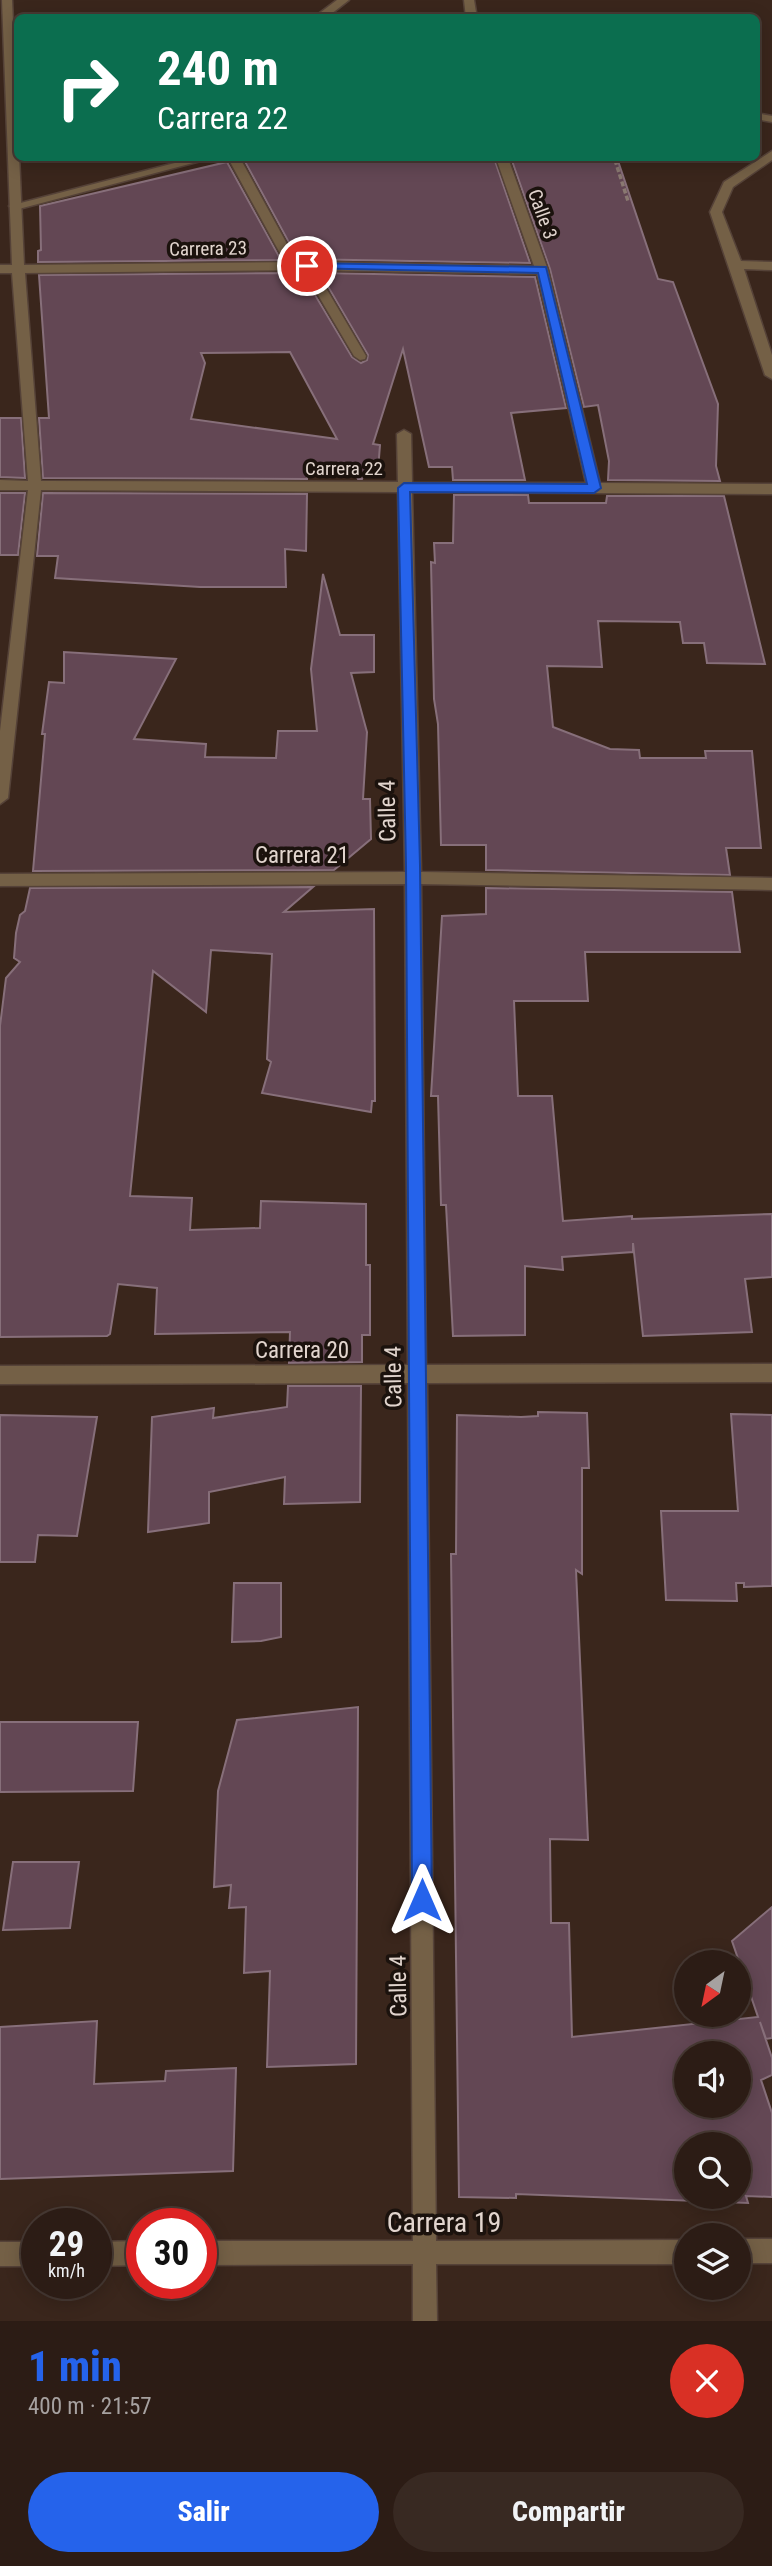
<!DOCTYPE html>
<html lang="es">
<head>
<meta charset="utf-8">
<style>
  :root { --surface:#2c1c15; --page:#382922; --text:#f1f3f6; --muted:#a6a1a0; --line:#483a34; --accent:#2563eb }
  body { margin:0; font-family:"Roboto Condensed",sans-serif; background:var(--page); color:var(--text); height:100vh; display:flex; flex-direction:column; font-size:26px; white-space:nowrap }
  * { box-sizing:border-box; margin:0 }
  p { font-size:23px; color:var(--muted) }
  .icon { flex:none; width:38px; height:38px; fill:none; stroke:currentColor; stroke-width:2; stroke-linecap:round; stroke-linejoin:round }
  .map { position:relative; height:2321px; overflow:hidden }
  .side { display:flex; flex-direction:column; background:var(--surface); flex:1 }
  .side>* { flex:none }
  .banner { position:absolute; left:14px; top:14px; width:746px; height:147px; border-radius:10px; box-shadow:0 4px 18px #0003,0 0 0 2px var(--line); background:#0b6e4f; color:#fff; overflow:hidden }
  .needle { width:46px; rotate:213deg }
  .fabs { position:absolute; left:674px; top:1950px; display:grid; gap:14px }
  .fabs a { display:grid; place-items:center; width:77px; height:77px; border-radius:50%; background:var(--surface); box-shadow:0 4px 18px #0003,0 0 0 2px var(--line); font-size:35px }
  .speed { position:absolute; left:21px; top:2208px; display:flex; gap:14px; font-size:35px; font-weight:700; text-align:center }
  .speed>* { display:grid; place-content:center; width:91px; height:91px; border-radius:50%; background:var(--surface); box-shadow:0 4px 18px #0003,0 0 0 2px var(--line); line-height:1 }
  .speed small { font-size:18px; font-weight:400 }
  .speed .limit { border:10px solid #d22; background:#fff; color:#111 }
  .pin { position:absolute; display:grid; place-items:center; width:60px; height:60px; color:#fff; margin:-30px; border:4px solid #fff; border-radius:50%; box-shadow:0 2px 7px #0007 }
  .me { position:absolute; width:77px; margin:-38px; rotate:0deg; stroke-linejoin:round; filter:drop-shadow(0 0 5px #0008) }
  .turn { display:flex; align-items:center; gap:24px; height:147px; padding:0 28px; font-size:32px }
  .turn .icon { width:91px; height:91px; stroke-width:2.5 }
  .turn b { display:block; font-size:49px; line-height:60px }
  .round { display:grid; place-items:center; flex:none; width:74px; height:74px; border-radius:37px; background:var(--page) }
  .headline { display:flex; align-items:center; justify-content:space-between; height:119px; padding:0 28px }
  h1 { font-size:42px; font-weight:800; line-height:52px; color:var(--accent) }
  .cta { display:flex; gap:14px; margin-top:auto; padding:14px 28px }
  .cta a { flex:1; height:80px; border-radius:42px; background:var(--accent); color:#fff; font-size:28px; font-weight:800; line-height:80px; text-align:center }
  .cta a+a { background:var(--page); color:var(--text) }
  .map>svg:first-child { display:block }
</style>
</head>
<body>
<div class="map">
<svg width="772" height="2321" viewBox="0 0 772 2321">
  <rect width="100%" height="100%" fill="#3a261c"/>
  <path fill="#634754" stroke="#876f7a" stroke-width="2" fill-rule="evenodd" d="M243,158H494L530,263L298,259Z
    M511,158H617L658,279L673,282L718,404L716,466L720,481L608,480L609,461L598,405L584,407L550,269Z
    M227,162L281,260L38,262V251L41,250L40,206Z
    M302,273L352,357L361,363L367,360L368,355L320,273L535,277L566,408L511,413L525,480H453L452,467H429L403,349L373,444L380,445L378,470L365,469L362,479H358L353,469L307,468V479L43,478L39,418H49L39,275ZM290,352L337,439L191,419L205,363L201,353Z
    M0,418H21L25,478L0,477Z
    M0,493H25L18,555H0Z
    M43,493L307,494L306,551L285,549L286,587H200L55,578L58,556H37Z
    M454,495H528L529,503H606L607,496H724L765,664L707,663L704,643H683L680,622L598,621L602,667L547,666L553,727L610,749L639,750L640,758H706L705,751H752L761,848H726L730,875L486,870V845H441L438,724L434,699L431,562L435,563L434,543H453Z
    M323,574L340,635H374V672L351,673L367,732L363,799H370L371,839L334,870L33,871L45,734H42L49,682L64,683V652L176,659L134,739L206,744L205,757L276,758L278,731H317L311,669Z
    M313,887L284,912L374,909L375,1101H372L371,1112L262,1093L271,1062L267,1059L272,954L211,950L206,1012L153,971L130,1196L192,1198L190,1230L260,1228L261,1201L366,1204V1265H370V1335H362V1362L289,1363L290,1332L155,1334L157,1288L118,1284L110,1334L107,1336L0,1337V1026L6,978L20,962L14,958L16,933L20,915L25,911L30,888Z
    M486,888L732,892L740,952H585L588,1001H514L518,1096H552L563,1221L632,1216V1219L772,1214V1277L745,1279L752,1332L643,1336L633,1243V1252L562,1257L563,1270L525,1266V1335L453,1336L446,1205H441L438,1096H431L442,916L486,914Z
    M288,1386H361L360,1502L284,1504L285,1477L209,1492V1523L148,1532L152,1417L214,1408L213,1418L287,1407Z
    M538,1412L587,1413L589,1468H582V1574L576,1570L588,1840L550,1839L551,1923H569L572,2037L758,2017L732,1941L772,1907V2038L766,2039L760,2022L772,2058V2075L761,2080L772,2113V2197L746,2196L748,2203L516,2194V2198L459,2197L451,1554H456L457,1415L521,1417L538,1416ZM686,2053H738V2105H686ZM686,2144H738V2196H686Z
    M731,1414L772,1415V1586L744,1587V1583H736L737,1601L666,1600L661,1511H738Z
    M0,1415L97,1417L77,1536L38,1535L35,1562H0Z
    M234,1583H281V1637L261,1641L232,1642Z
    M358,1707L356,2064L267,2067L270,1971L244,1973L246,1907L229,1908L231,1885L214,1887L218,1791L237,1720Z
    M0,1722H138L133,1791L0,1792Z
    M13,1862H79L70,1928L3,1930Z
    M97,2021L94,2084L165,2081L166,2071L236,2068L233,2171L0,2179V2027Z"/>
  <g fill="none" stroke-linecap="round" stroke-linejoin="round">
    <defs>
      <path id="lane" d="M194,158H212L15,210L9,206Z
        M228,158H240L299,266L297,269H289L287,266Z
        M307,262L313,266L366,356L365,359L360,360L354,356L301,266Z"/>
      <path id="street" d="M2,0H12L24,265L307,262L534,266L496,158H508L548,270L600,483L772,484V494L412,492L421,872L772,878V890L421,884L426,1365L772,1364V1382L427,1383L436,2241L686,2240V2264H436L437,2321H413V2264L201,2265V2241H413L408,1383L0,1384V1366L408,1365L405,884L0,886V874L405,872L398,492L41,490L8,798L0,804V731L28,490H0V480L28,481L12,273H0V265H12ZM307,270L537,274L586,483H412L411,434L404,430L397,434L398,482L41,481L25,273Z
        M337,0H349L326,18H313Z
        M464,0H474L477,18H466Z
        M756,113L772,116V122L756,119Z
        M772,151V160L733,187L722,212L741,261L772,262V270L744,269L772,355V379L765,375L710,212L724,182Z
        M738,2239H772V2263H738Z
        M142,2241V2265L96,2266V2242Z
        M0,2242H37V2266H0Z"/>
    </defs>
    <use href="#lane" stroke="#554238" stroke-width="3"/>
    <use href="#street" stroke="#554238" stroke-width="3"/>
    <path stroke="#8a7971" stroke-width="3.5" stroke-dasharray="5 2.5" stroke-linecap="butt" d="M615,160L628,201"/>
    <use href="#lane" fill="#746046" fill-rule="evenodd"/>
    <use href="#street" fill="#746046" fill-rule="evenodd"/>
  </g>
  <path fill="#2563eb" stroke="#184099" stroke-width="2" d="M307,263L546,267L601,488L594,493L410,492L420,865L432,1900L429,1907L422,1910L415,1907L412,1900L406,865L398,488L404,483L587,484L538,273L303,268V264Z"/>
  <g text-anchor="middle" stroke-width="7" stroke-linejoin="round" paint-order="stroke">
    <g font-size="19" fill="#e2d5ce" stroke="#1b120d">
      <text transform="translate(543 214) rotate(70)" y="7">Calle 3</text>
      <text transform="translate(208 248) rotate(-1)" y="7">Carrera 23</text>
      <text x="344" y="475">Carrera 22</text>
    </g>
    <g font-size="23" fill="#e2d5ce" stroke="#1b120d">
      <text transform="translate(387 811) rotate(-91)" y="8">Calle 4</text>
      <text x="302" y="863">Carrera 21</text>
      <text x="302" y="1358">Carrera 20</text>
      <text transform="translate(393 1377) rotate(-91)" y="8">Calle 4</text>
      <text transform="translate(398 1986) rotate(-91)" y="8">Calle 4</text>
    </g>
    <g font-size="28" fill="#e2d5ce" stroke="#1b120d">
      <text x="444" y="2232">Carrera 19</text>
    </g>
  </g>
</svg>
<div class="fabs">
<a><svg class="needle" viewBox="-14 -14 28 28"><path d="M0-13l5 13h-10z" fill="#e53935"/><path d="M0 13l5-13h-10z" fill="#a6a1a0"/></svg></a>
<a><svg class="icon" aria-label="sound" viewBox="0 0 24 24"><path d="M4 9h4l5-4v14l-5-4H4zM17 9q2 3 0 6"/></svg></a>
<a><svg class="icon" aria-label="search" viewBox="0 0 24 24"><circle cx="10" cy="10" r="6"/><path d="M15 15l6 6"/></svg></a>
<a><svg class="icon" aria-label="layers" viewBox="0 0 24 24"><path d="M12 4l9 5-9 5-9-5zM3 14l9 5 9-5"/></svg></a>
</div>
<div class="speed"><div>29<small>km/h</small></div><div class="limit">30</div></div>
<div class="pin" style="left:307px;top:266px;background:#d93025"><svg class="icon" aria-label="arrive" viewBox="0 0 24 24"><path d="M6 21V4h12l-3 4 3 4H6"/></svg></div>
<svg class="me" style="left:422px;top:1900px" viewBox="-20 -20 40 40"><path d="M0-17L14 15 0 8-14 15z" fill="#2563eb" stroke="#fff" stroke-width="4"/></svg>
<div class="banner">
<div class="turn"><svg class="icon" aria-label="right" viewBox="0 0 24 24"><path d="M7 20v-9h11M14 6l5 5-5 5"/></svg><div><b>240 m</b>Carrera 22</div></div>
</div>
</div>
<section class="side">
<div class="headline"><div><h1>1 min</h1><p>400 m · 21:57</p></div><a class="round" style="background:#d93025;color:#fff"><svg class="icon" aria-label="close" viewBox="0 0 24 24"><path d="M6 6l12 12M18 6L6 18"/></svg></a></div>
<div class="cta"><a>Salir</a><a>Compartir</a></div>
</section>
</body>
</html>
